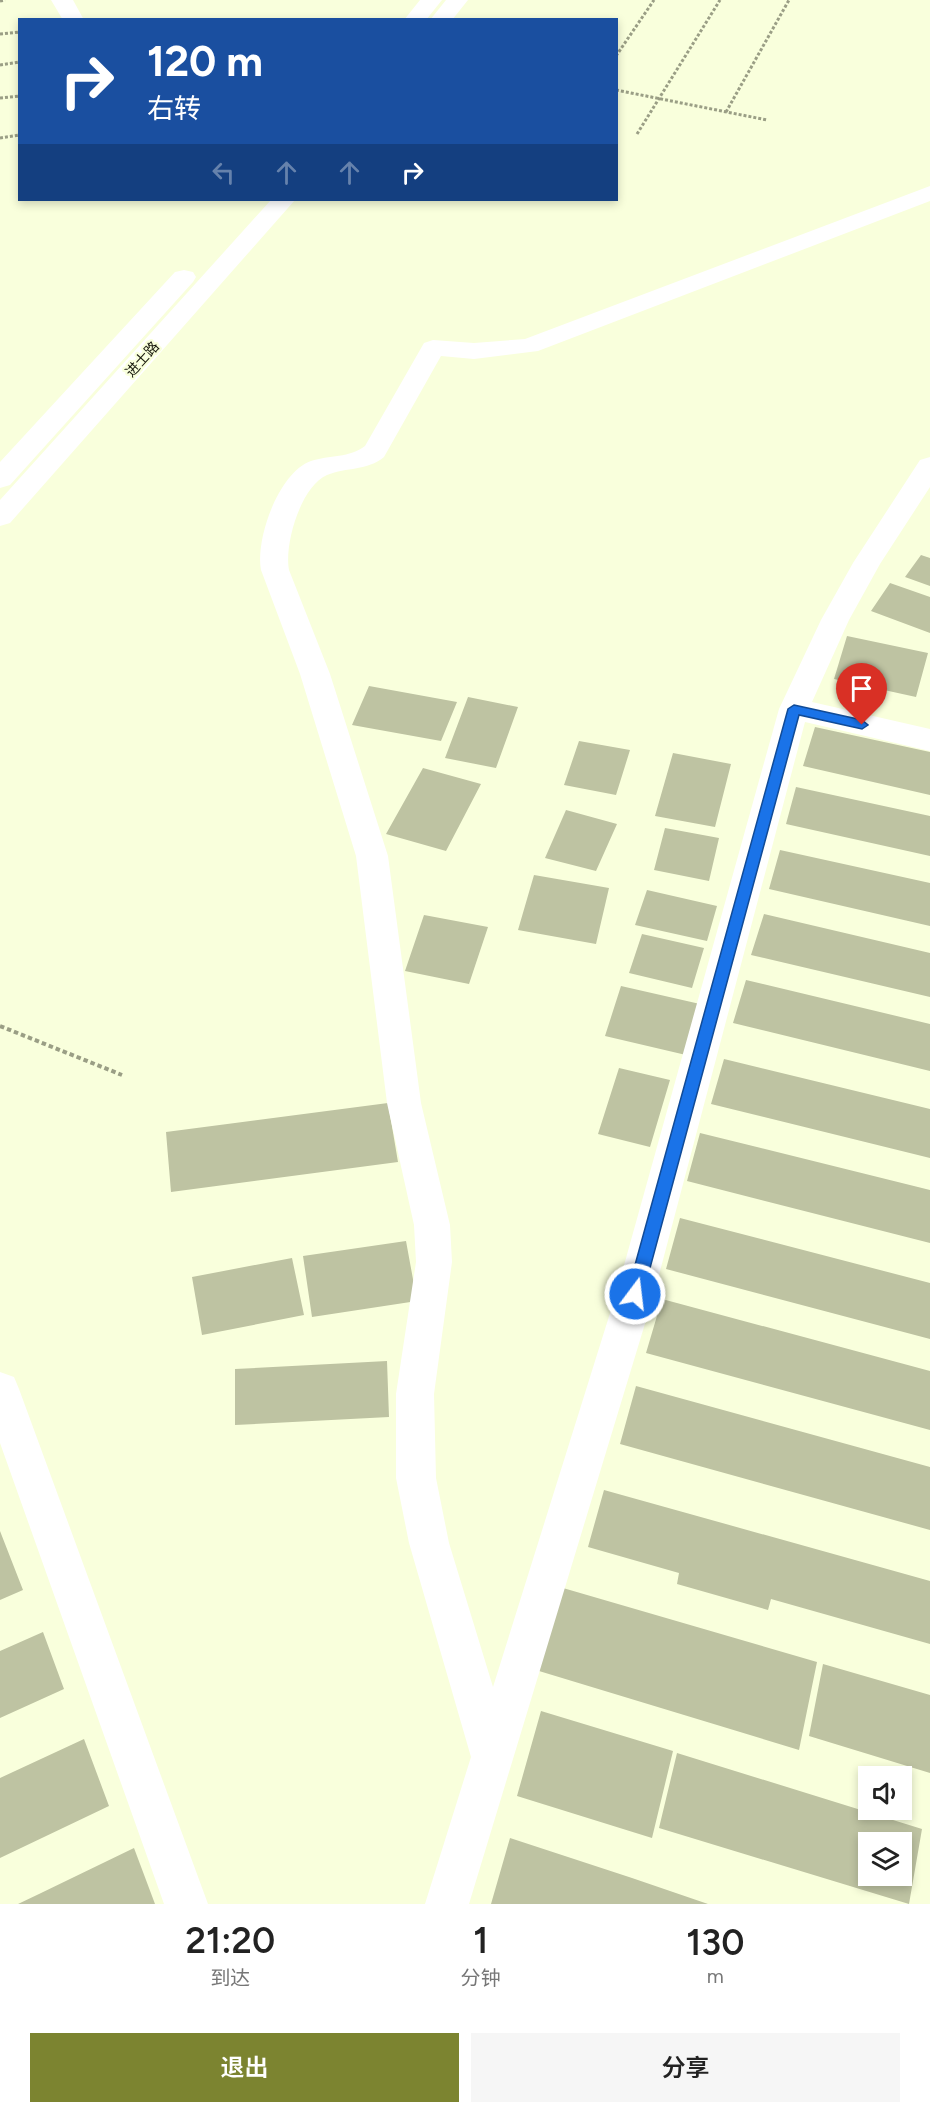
<!DOCTYPE html>
<html lang="zh">
<head>
<meta charset="utf-8">
<style>
  :root { --surface:#fff; --page:#f6f6f6; --text:#222; --muted:#767676; --accent:#7c8430 }
  body { margin:0; font-family:Figtree,"Noto Sans SC",sans-serif; background:var(--page); color:var(--text); height:100vh; display:flex; flex-direction:column; font-size:22px; white-space:nowrap }
  * { box-sizing:border-box; margin:0 }
  p { font-size:20px; color:var(--muted) }
  .icon { flex:none; width:33px; height:33px; fill:none; stroke:currentColor; stroke-width:2; stroke-linecap:round; stroke-linejoin:round }
  .map { position:relative; height:1904px; overflow:hidden }
  .drawer { display:flex; flex-direction:column; background:var(--surface); flex:1 }
  .drawer>* { flex:none }
  .guide { position:absolute; left:18px; top:18px; width:600px; height:183px; border-radius:0px; box-shadow:0 3px 9px #0003; background:#1a4fa0; color:#fff; overflow:hidden }
  .tools { position:absolute; left:858px; top:1766px; display:grid; gap:12px }
  .tools a { display:grid; place-items:center; width:54px; height:54px; border-radius:0px; background:var(--surface); box-shadow:0 3px 9px #0003; font-size:30px }
  .pin { position:absolute; display:grid; place-items:center; width:51px; height:51px; color:#fff; margin:-62px -26px; border-radius:50% 50% 50% 0; rotate:-45deg; box-shadow:0 0 6px #0007 }
  .pin .icon { rotate:45deg }
  .me { position:absolute; width:66px; margin:-33px; rotate:15deg; stroke-linejoin:round; filter:drop-shadow(0 0 4px #0008) }
  .turn { display:flex; align-items:center; gap:21px; height:126px; padding:0 30px; font-size:27px }
  .turn .icon { width:78px; height:78px; stroke-width:2.5 }
  .turn b { display:block; font-size:42px; line-height:51px }
  .lanes { display:flex; align-items:center; height:57px; padding:0 30px; background:#0003; justify-content:center; gap:30px; direction:ltr }
  .lanes .off { opacity:.35 }
  .eta { display:flex; justify-content:space-evenly; align-items:center; height:102px; text-align:center }
  .eta b { font-size:36px; font-weight:600; line-height:42px }
  .cta { display:flex; gap:12px; margin-top:auto; padding:12px 30px }
  .cta a { flex:1; height:69px; border-radius:0px; background:var(--accent); color:#fff; font-size:24px; font-weight:600; line-height:69px; text-align:center }
  .cta a+a { background:var(--page); color:var(--text) }
  .map>svg:first-child { display:block }
</style>
</head>
<body>
<div class="map">
<svg width="930" height="1904" viewBox="0 0 930 1904">
  <rect width="100%" height="100%" fill="#f9ffdc"/>
  <path fill="#bec3a2" fill-rule="evenodd" d="M921,555L930,558V586L905,577Z
    M890,583L930,597V633L871,611Z
    M847,636L928,653L916,697L834,679Z
    M369,686L457,702L441,741L352,725Z
    M468,697L518,707L496,768L445,758Z
    M815,727L930,752V795L803,766Z
    M579,741L630,750L616,795L564,785Z
    M673,753L731,764L715,827L655,816Z
    M423,768L481,784L446,851L386,834Z
    M796,787L930,816V856L786,824Z
    M566,810L617,824L596,871L545,858Z
    M665,828L719,838L709,881L654,870Z
    M780,850L930,883V926L769,889Z
    M534,875L609,888L596,944L518,930Z
    M647,890L717,906L707,941L635,925Z
    M764,914L930,953V997L751,955Z
    M424,915L488,927L469,984L405,971Z
    M642,934L704,948L692,988L629,973Z
    M746,980L930,1024V1071L733,1023Z
    M621,986L700,1004L686,1055L605,1036Z
    M724,1059L930,1109V1158L711,1104Z
    M619,1068L670,1080L650,1147L598,1134Z
    M388,1103L398,1162L171,1192L166,1132Z
    M700,1133L930,1190V1243L687,1181Z
    M680,1218L930,1283V1339L666,1269Z
    M406,1241L417,1301L312,1317L303,1256Z
    M292,1258L304,1315L202,1335L192,1277Z
    M662,1299L930,1371V1430L646,1353Z
    M387,1361L389,1417L235,1425V1369Z
    M636,1386L930,1467V1530L620,1444Z
    M604,1490L930,1581V1644L771,1599L768,1610L677,1584L679,1573L588,1547Z
    M0,1531L23,1590L0,1600Z
    M563,1588L817,1662L799,1750L539,1671Z
    M43,1632L64,1689L0,1718V1651Z
    M823,1664L930,1695V1773L809,1736Z
    M541,1711L673,1751L652,1838L517,1796Z
    M84,1739L109,1806L0,1858V1778Z
    M677,1753L922,1829L909,1904L659,1828ZM868,1842H902V1875H868Z
    M510,1838L632,1878L708,1904H491Z
    M134,1848L155,1904H18L39,1894Z"/>
  <g fill="none" stroke-linecap="round" stroke-linejoin="round">
    <path stroke="#9a9e85" stroke-width="3" stroke-dasharray="3 2" stroke-linecap="butt" d="M0,1L5,0
      M0,34L20,32
      M616,56L654,0
      M0,65L20,62
      M616,90L767,120
      M0,98L20,96
      M726,112L789,0
      M637,134L720,0
      M0,138L20,135"/>
    <path stroke="#9a9e85" stroke-width="4" stroke-dasharray="4.5 3" stroke-linecap="butt" d="M0,1026L122,1075"/>
    <path fill="#fff" fill-rule="evenodd" d="M51,0H73L84,20H63Z
      M930,186V201L538,351L474,359L441,356L384,457C367,471 347,467 327,475C301,486 284,544 289,570L330,674L388,856L421,1103L450,1225L452,1262L434,1394L436,1478L449,1543L493,1687L616,1294L779,709L821,620L853,563L920,460L930,457V487L880,564L849,620L812,702L930,729V751L805,722L654,1294L469,1904H425L471,1757L409,1543L396,1478V1394L416,1262L414,1225L387,1103L356,856L300,674L261,570C255,539 279,472 311,461C329,455 350,458 365,446L424,343L433,340L474,343L525,339Z
      M0,1372L14,1377L19,1389L208,1904H164L0,1443Z"/>
    <path fill="#fff" fill-rule="evenodd" d="M420,0H442L426,20H404Z
      M446,0H468L452,20H430Z
      M271,200H295L10,523L0,526V500Z
      M184,270L193,272L196,277L193,282L10,485L0,488V462L175,272Z"/>
  </g>
  <path fill="#1a73e8" stroke="#114b97" stroke-width="1.5" d="M794,705L862,720L868,725L862,729L799,715L643,1294L640,1299H629L627,1294L788,709Z"/>
  <g text-anchor="middle" stroke-width="4.5" stroke-linejoin="round" paint-order="stroke">
    <g font-size="14" fill="#18190d" stroke="#f9ffdc">
      <text transform="translate(142 359) rotate(-48)" y="5">进士路</text>
    </g>
  </g>
</svg>
<div class="tools">
<a><svg class="icon" aria-label="sound" viewBox="0 0 24 24"><path d="M4 9h4l5-4v14l-5-4H4zM17 9q2 3 0 6"/></svg></a>
<a><svg class="icon" aria-label="layers" viewBox="0 0 24 24"><path d="M12 4l9 5-9 5-9-5zM3 14l9 5 9-5"/></svg></a>
</div>
<div class="pin" style="left:862px;top:725px;background:#d93025"><svg class="icon" aria-label="arrive" viewBox="0 0 24 24"><path d="M6 21V4h12l-3 4 3 4H6"/></svg></div>
<svg class="me" style="left:635px;top:1294px" viewBox="-20 -20 40 40"><circle r="17" fill="#1a73e8" stroke="#fff" stroke-width="3"/><path d="M0-11L8 9 0 5-8 9z" fill="#fff"/></svg>
<div class="guide">
<div class="turn"><svg class="icon" aria-label="right" viewBox="0 0 24 24"><path d="M7 20v-9h11M14 6l5 5-5 5"/></svg><div><b>120 m</b>右转</div></div>
<div class="lanes"><svg class="icon off" aria-label="left" viewBox="0 0 24 24"><path d="M17 20v-9H6M10 6l-5 5 5 5"/></svg><svg class="icon off" aria-label="ahead" viewBox="0 0 24 24"><path d="M12 20V5M6 11l6-6 6 6"/></svg><svg class="icon off" aria-label="ahead" viewBox="0 0 24 24"><path d="M12 20V5M6 11l6-6 6 6"/></svg><svg class="icon" aria-label="right" viewBox="0 0 24 24"><path d="M7 20v-9h11M14 6l5 5-5 5"/></svg></div>
</div>
</div>
<section class="drawer">
<div class="eta">
<div><b>21:20</b><p>到达</p></div>
<div><b>1</b><p>分钟</p></div>
<div><b>130</b><p>m</p></div>
</div>
<div class="cta"><a>退出</a><a>分享</a></div>
</section>
</body>
</html>
